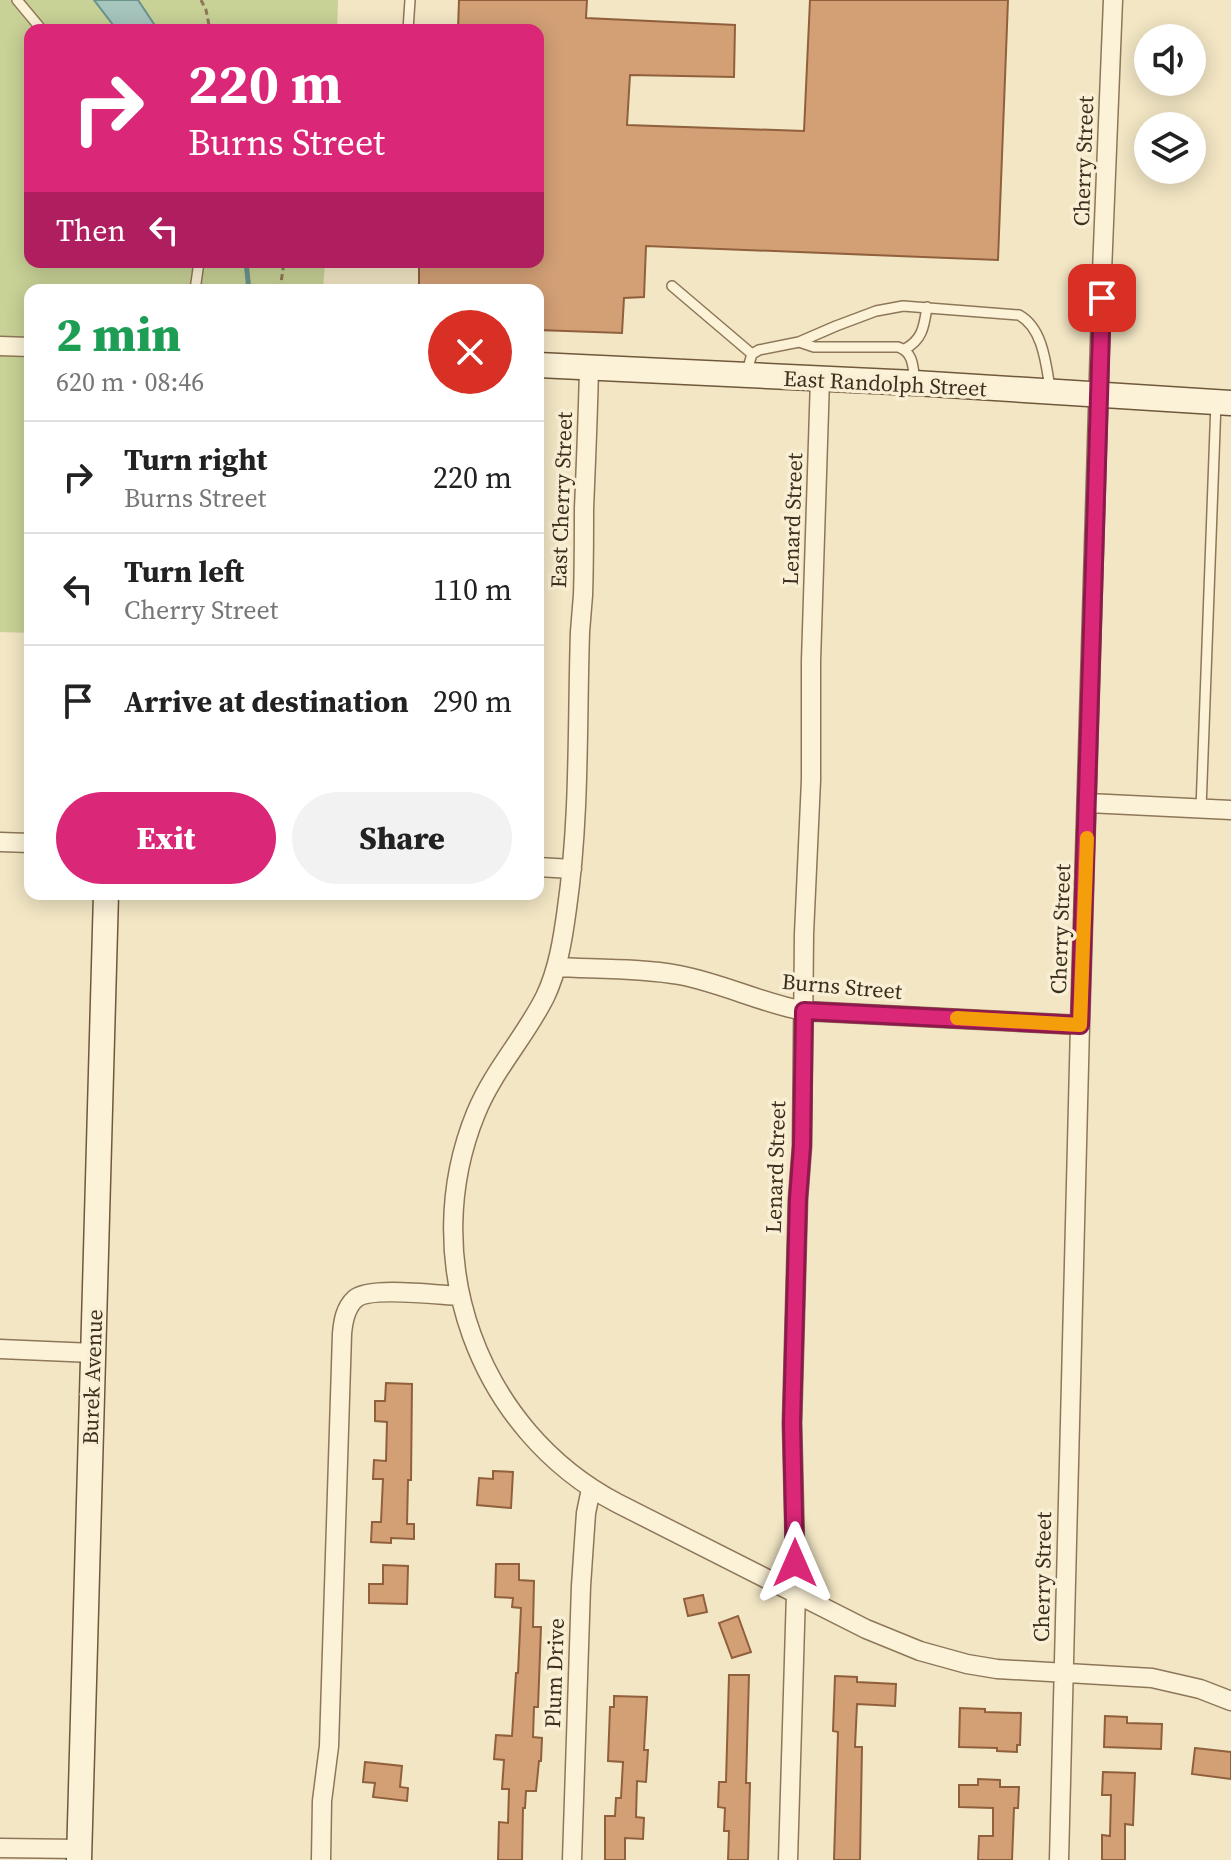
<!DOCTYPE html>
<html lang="en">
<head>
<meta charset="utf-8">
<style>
  :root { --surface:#fff; --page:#f2f2f2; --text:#222; --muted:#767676; --line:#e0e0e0; --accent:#db2777 }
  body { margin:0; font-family:"Source Serif 4",serif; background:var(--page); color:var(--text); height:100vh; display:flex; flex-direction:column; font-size:30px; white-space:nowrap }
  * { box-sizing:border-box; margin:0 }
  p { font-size:26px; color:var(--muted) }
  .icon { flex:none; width:44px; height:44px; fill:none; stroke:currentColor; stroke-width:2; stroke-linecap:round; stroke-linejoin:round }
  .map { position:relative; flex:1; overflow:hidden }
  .side { position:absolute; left:24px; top:284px; width:520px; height:616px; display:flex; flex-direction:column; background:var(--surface); border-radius:16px; box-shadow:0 4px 20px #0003 }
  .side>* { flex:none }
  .top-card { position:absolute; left:24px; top:24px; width:520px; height:244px; border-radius:16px; box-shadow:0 4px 20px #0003; background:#db2777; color:#fff; overflow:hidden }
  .fabs { position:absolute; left:1134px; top:24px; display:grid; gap:16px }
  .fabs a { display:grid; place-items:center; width:72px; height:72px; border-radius:50%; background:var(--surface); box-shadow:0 4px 20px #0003; font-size:40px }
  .pin { position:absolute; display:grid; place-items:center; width:68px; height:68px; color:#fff; margin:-34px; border-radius:16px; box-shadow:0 4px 12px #0006 }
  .me { position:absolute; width:88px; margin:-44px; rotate:0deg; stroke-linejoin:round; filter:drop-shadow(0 0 6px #0008) }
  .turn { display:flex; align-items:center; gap:28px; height:168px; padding:0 32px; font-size:36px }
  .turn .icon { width:104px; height:104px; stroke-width:2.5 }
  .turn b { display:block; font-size:56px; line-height:68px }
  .then { display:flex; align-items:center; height:76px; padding:0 32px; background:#0003; gap:16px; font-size:30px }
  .round { display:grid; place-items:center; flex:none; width:84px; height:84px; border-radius:42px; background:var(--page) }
  .overview { display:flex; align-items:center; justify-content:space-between; height:136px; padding:0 32px }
  h1 { font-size:48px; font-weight:800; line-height:60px; color:#1e9e55 }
  .primary-button { display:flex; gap:16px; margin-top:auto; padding:16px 32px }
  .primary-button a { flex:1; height:92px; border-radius:48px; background:var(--accent); color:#fff; font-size:32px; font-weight:800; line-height:92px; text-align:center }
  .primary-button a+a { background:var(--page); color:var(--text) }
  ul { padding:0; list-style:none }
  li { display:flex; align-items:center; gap:24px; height:112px; padding:0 32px; border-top:2px solid var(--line) }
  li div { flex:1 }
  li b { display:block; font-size:30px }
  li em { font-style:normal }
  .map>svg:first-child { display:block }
</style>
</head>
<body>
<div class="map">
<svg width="1231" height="1860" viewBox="0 0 1231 1860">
  <rect width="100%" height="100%" fill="#f2e6c4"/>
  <path fill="#c8d196" d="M0,0H94L117,30H30V262H325L323,290H30V633L0,632Z
    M138,0H338L337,30H158Z"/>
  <path fill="#a6c5bd" stroke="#6b948c" stroke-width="2" d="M94,0H138L158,30H117Z"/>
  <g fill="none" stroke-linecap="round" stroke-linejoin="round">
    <path stroke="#6b948c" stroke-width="5" d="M246,262L249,290
      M538,804V823"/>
  </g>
  <path fill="#d3a076" stroke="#90603c" stroke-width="2" d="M459,0H587L586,18L735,25L734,77L630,75L627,125L804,131L810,0H1008L998,260L646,246L644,297L624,298L622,333L538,330V290H419V262H538V30H458Z
    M386,1383L412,1384L411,1480H408L407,1524H414V1539L391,1538V1543L371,1542L372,1522H381L383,1479H373L374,1460L386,1461L387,1422L375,1421V1401H385Z
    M493,1471L513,1472L511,1508L477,1505L479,1478L493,1479Z
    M496,1564H519V1580L534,1581L533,1627H541L538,1707H534L533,1737L542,1738L541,1761H539L536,1791H526L525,1808H523L522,1860H498L499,1822L508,1823L509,1789H502L504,1760L494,1759L496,1735L512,1736L516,1673H518L521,1608L512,1607L513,1598L495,1597Z
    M383,1565L408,1566L407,1604L369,1603V1584H383Z
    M703,1595L707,1612L688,1616L684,1599Z
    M738,1616L751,1652L732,1658L719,1623Z
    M729,1675H749L746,1783H750L748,1860H728L729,1831H724L725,1808L718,1807L719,1782H726Z
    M835,1676L857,1677V1682L896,1684L895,1706L857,1704L855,1747H862L860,1860H834L838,1732L833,1731Z
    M614,1696L647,1697L644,1750H648L646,1782L637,1781L636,1817L644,1818L643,1839L625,1838V1860H605V1816H615L616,1798H621L623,1762L608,1761L610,1707H614Z
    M960,1708L985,1709V1712L1021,1713L1020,1745H1017V1752L997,1751V1748L959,1747Z
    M1105,1716L1127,1717V1723L1162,1724L1161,1749L1104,1747Z
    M1195,1748L1231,1752V1779L1192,1774Z
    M365,1762L402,1766L400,1787L408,1788L407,1801L373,1797L375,1783L363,1782Z
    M1103,1772L1135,1773L1133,1825L1125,1824V1860H1102V1835L1110,1836L1111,1795H1102Z
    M978,1779L1000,1780V1787H1019L1018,1808H1014L1012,1860H978L979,1836H993V1808L959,1807V1785H978Z"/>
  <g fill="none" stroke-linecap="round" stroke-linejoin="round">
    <defs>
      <path id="lane" d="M17,0L42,30
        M408,30L410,0
        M672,286L752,354
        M195,290L199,262
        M799,342L814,347H898C914,352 913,368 915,383
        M905,349C923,339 924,326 927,307
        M747,371L752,354L759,350L799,342L836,326L876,311L903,306L1019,315C1043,328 1046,364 1050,388
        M1201,809L1216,402"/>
      <path id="street" d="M0,346L30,347
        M589,368C588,415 586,462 584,509C584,538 584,566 583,595C582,607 581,620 580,632C577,724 580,817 567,908C563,938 558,970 545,997C525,1037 493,1071 476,1113C416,1259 478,1430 617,1503L866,1629L920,1651L967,1664L997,1669L1152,1678L1200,1689L1231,1701
        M1088,803L1231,810
        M0,842L30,843
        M538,867L572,869
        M556,967C595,969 641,968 679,975C722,983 761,1003 804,1011L1080,1025
        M0,1349L93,1353
        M0,1848L79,1849
        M321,1860L322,1801L329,1746L342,1334C343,1322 345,1308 355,1299C369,1286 438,1295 459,1296
        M572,1860L581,1586L586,1513L591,1489
        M788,1860L796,1593L792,1423L798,1199L802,1146L804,934L811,780V661L820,379
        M1059,1860L1080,1025L1102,272L1113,0"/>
      <path id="secondary" d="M538,365L915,383L1231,403
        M79,1860L106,894"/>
    </defs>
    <use href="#lane" stroke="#8e7758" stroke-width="12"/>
    <use href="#street" stroke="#8e7758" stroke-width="21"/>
    <use href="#secondary" stroke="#70583b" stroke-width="27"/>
    <path stroke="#8e7758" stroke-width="3" stroke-dasharray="6 4" stroke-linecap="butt" d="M201,0L206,10L210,30
      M280,290L284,262"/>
    <use href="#lane" stroke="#fcf2d8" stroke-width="9"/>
    <use href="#street" stroke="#fcf2d8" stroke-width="18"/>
    <use href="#secondary" stroke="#fcf2d8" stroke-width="24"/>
  </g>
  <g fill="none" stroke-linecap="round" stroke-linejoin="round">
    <defs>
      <path id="route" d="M795,1563L792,1423L798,1199L802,1146L804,1011L1080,1025L1102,298"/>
    </defs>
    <use href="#route" stroke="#8e194d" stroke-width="20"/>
    <use href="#route" stroke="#db2777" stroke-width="14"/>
    <path stroke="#f59e0b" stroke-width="14" d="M957,1018L1080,1025L1087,838"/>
  </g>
  <g text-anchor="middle" stroke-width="7" stroke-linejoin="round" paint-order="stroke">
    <g font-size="22" fill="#3d2e1e" stroke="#f9efd4">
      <text transform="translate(1083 161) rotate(-88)" y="8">Cherry Street</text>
      <text transform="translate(885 383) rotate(3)" y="8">East Randolph Street</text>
      <text transform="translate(561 500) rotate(-88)" y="8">East Cherry Street</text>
      <text transform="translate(792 519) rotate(-88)" y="8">Lenard Street</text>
      <text transform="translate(1060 929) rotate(-88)" y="8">Cherry Street</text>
      <text transform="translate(842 986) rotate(5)" y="8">Burns Street</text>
      <text transform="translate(775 1167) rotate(-88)" y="8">Lenard Street</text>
      <text transform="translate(92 1377) rotate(-88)" y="8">Burek Avenue</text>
      <text transform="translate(1042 1577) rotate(-89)" y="8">Cherry Street</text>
      <text transform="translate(554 1673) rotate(-88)" y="8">Plum Drive</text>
    </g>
  </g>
</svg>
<div class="fabs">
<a><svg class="icon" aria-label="sound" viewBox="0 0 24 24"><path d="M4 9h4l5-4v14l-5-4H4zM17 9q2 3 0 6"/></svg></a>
<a><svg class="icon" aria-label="layers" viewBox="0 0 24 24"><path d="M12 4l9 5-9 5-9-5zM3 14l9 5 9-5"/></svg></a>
</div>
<div class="pin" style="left:1102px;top:298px;background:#d93025"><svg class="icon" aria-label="arrive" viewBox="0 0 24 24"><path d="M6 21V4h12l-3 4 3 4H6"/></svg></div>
<svg class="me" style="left:795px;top:1563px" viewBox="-20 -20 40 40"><path d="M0-17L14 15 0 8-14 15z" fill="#db2777" stroke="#fff" stroke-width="4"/></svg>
<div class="top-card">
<div class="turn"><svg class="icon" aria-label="right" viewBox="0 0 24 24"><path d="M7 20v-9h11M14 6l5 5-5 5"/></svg><div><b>220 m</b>Burns Street</div></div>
<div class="then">Then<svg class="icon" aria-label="left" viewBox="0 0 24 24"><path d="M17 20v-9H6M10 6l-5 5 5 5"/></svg></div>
</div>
<section class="side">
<div class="overview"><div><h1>2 min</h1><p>620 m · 08:46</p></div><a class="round" style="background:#d93025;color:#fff"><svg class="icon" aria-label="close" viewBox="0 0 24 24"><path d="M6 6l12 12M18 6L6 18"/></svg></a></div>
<ul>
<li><svg class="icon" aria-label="right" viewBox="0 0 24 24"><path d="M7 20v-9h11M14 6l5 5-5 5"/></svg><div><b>Turn right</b><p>Burns Street</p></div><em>220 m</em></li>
<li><svg class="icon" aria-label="left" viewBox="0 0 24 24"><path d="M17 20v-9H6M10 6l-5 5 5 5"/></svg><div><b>Turn left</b><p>Cherry Street</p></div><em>110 m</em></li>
<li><svg class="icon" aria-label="arrive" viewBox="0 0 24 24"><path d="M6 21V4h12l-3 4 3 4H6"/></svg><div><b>Arrive at destination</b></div><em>290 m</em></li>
</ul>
<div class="primary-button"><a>Exit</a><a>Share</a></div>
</section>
</div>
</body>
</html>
